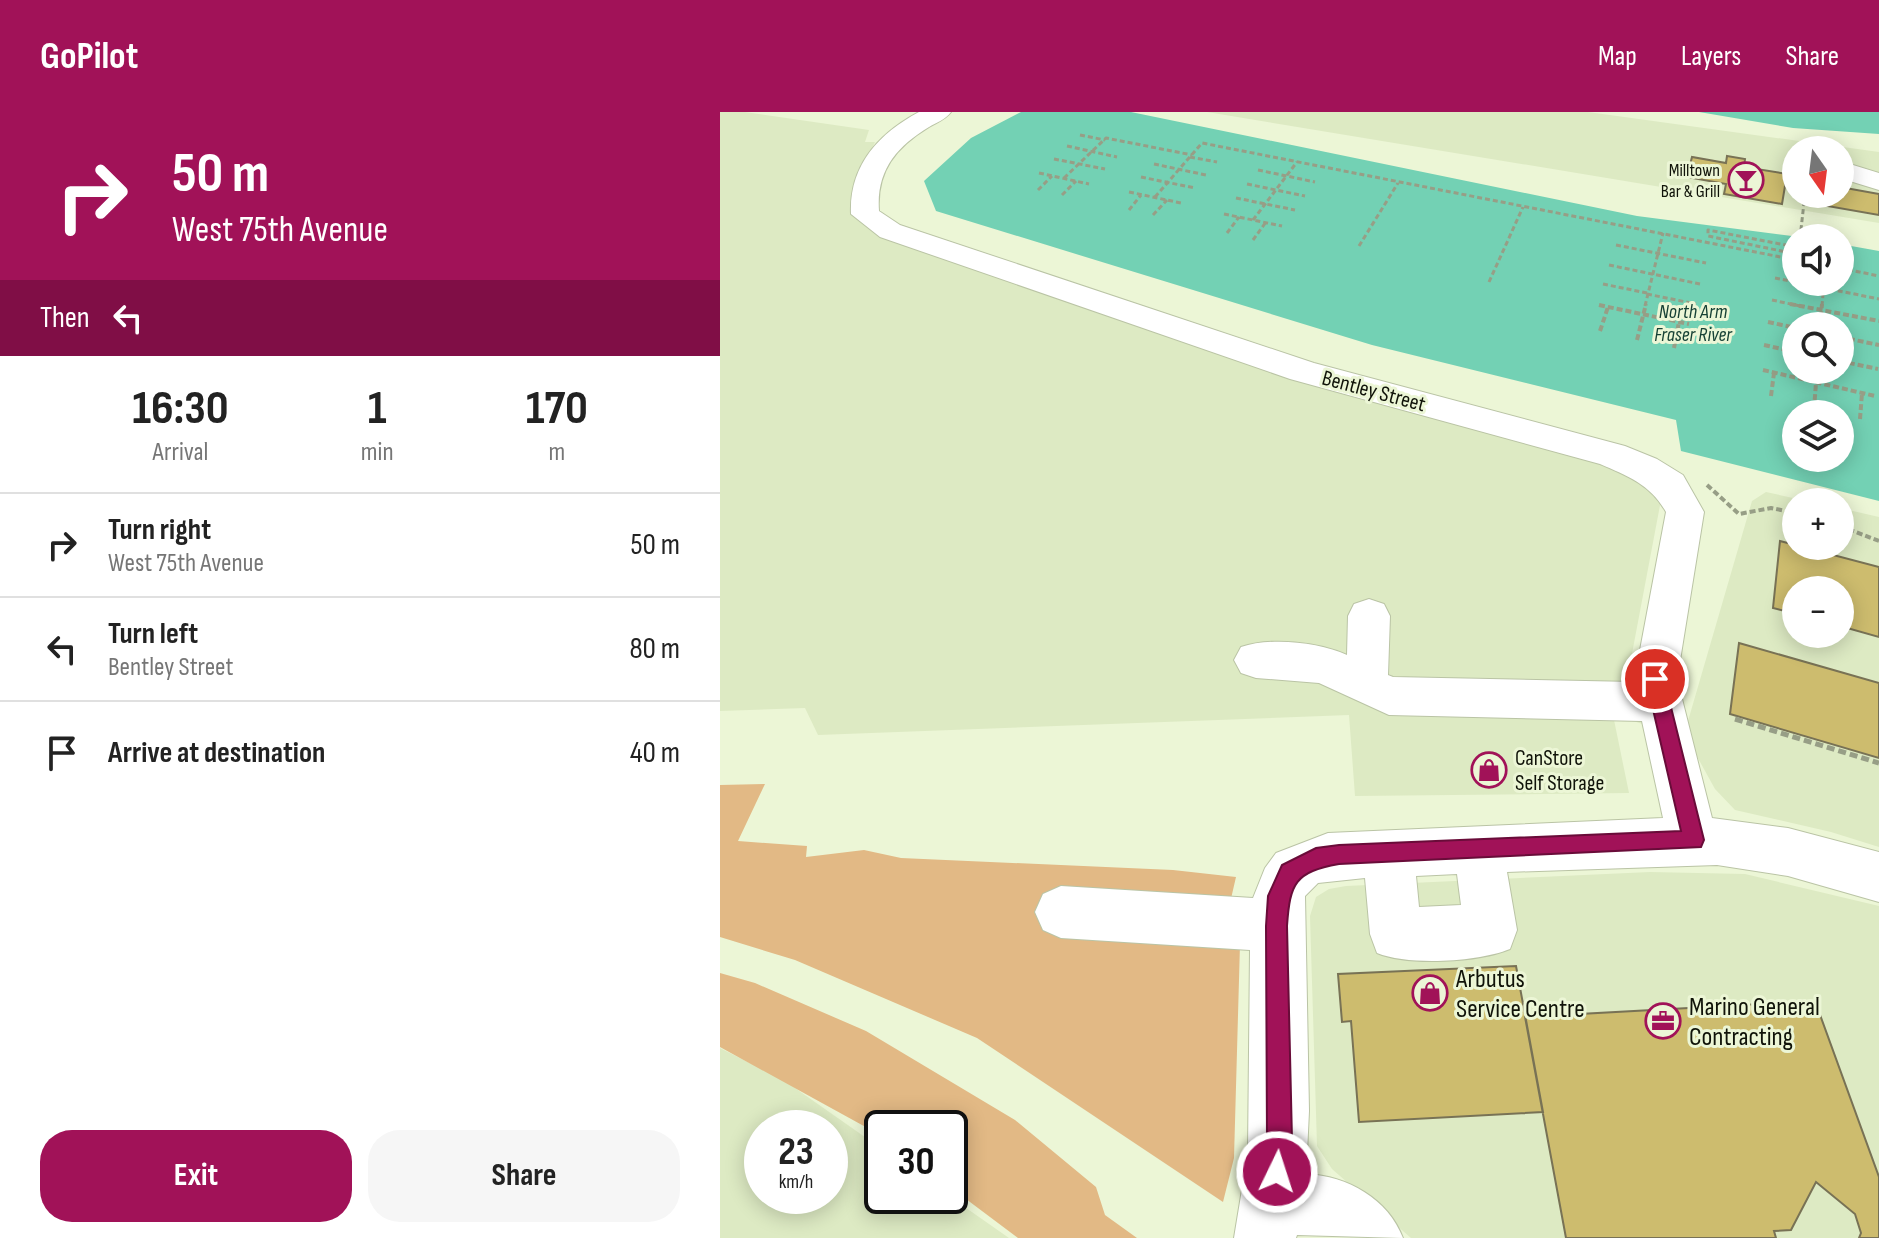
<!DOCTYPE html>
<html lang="en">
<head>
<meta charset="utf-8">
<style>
  :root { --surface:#fff; --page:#f6f6f6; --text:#222; --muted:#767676; --line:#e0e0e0; --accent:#a11258 }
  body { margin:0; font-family:"Sofia Sans Condensed",sans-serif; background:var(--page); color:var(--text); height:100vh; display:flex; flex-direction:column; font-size:30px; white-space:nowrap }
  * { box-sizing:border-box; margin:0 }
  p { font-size:26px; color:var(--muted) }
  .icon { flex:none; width:44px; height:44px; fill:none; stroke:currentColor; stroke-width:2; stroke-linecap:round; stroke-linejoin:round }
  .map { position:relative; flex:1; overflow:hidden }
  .panel { display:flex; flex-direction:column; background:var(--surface); width:720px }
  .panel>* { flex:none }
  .hud { background:#a11258; color:#fff; overflow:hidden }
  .needle { width:52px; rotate:166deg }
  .tools { position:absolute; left:1062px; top:24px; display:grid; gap:16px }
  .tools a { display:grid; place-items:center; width:72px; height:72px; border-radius:50%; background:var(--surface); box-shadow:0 4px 20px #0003; font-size:40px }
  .speed { position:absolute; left:24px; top:998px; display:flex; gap:16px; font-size:40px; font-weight:700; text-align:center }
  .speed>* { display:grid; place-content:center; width:104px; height:104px; border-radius:50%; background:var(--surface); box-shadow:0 4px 20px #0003; line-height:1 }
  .speed small { font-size:20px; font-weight:400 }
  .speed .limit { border:4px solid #111; border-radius:12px; background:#fff; color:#111 }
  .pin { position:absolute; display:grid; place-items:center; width:68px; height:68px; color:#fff; margin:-34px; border:4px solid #fff; border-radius:50%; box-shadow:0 2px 8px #0007 }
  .me { position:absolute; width:88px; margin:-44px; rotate:4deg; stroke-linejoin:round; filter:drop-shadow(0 0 6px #0008) }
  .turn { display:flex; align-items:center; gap:28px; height:168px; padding:0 40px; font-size:36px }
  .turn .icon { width:104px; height:104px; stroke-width:2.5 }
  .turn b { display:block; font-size:56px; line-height:68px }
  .then { display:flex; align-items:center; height:76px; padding:0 40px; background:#0003; gap:16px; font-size:30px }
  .eta { display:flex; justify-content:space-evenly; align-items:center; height:136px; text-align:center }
  .eta b { font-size:48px; font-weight:700; line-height:56px }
  .primary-button { display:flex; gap:16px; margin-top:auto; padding:16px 40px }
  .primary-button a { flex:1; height:92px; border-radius:32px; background:var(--accent); color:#fff; font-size:32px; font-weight:700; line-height:92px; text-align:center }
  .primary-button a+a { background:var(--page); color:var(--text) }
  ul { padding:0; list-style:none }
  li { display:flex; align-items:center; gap:24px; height:104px; padding:0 40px; border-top:2px solid var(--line) }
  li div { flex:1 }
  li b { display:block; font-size:30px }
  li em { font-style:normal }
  header { display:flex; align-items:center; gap:48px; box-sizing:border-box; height:112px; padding:0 40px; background:var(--accent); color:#fff }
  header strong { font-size:38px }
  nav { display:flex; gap:44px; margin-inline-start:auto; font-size:28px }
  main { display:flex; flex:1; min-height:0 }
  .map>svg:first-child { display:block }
</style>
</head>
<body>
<header>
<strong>GoPilot</strong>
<nav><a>Map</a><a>Layers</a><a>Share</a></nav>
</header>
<main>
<section class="panel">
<div class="hud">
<div class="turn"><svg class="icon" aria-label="right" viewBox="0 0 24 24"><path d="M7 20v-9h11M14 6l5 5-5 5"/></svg><div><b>50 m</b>West 75th Avenue</div></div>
<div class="then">Then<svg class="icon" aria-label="left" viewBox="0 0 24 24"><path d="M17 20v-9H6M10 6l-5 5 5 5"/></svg></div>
</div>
<div class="eta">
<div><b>16:30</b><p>Arrival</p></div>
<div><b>1</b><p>min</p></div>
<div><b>170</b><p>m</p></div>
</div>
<ul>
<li><svg class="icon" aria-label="right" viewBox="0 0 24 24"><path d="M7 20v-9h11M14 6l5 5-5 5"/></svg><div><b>Turn right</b><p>West 75th Avenue</p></div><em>50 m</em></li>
<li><svg class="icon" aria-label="left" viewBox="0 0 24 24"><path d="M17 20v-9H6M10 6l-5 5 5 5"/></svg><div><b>Turn left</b><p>Bentley Street</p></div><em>80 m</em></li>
<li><svg class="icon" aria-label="arrive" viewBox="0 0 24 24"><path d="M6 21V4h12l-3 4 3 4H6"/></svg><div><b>Arrive at destination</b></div><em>40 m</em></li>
</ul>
<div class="primary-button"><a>Exit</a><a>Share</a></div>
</section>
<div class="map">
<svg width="1159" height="1126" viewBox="0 0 1159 1126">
  <rect width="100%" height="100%" fill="#ecf6d6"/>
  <path fill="#ddeac3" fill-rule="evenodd" d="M0,0H25L149,18L145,30H155L145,51L132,103L154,121L593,270L871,344L914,362L941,388L911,547L926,613L893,603L909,681L635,684L629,603L98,623L85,596L0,599Z
    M487,0H868L1159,40V111ZM1076,38H1120V82H1076Z
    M1046,380L1091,390H1076V434H1120V396L1159,405V735L1111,720L1015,698L995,677L974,639L968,609L1032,389ZM1076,478H1120V522H1076Z
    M930,760L1025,762L1159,794V1126H691L612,1057L597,1034L590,804L596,785L609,777L626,774Z
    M0,936L65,969L162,1037V1084H229L289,1126H0ZM42,1016H110V1084H42Z"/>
  <path fill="#e2b985" d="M45,672L18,729L87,734L86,745L144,738L181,746L453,758L516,765L510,791L520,832L514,1046L503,1090L257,926L75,848L0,825V673Z
    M0,861L35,871L146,919L295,1008L376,1075L385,1103L417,1126H298L230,1075V1016H162V1024L0,935Z"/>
  <path fill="#73d1b4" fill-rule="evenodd" d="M301,0H411L917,104L1088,126H1076V170H1120V132L1159,139V389L961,339L956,308L652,233L216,99L204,69L251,26ZM1076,214H1120V258H1076ZM1076,302H1120V346H1076Z
    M979,0H1159V22L1073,16Z"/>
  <path fill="#cdbc6e" stroke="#787255" stroke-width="2" d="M1007,44L1025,47L1024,55L1067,62L1062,92L1004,82L1006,72L967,65L972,45L1006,51Z
    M1120,75L1159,82V103L1090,91L1091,82H1120Z
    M1060,429L1159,455V525L1120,514V478H1076V502L1053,496Z
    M1019,531L1159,571V646L1010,602Z
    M796,854L823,1000L639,1010L631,909L622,910L618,862Z
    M1095,889L1159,1065V1126H1139L1141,1121L1135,1102L1096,1070L1071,1118L1054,1119L1056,1126H846L805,905Z"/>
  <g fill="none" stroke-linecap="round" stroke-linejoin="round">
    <defs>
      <path id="minor" d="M199,0H231C225,8 217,10 209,15C176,35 156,59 159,99L180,113L594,251L905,334L937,347L963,363L984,400L957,567L992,706L1068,716L1159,740V790L1068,764L997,753L787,760L797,818L790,837C758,850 689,854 657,841L650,822L645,766L598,771L585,784L589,999L586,1062C628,1064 668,1087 683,1126L577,1123L576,1126H514L528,1041L530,838L341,826L323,818L315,800L323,782L341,774L533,786L545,756L556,741L608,721L943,706L922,609L669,603L599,571L536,566L521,561L514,548L521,535C551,525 599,530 627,543L628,504L634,492L649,487L664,492L670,504L668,563L673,565L914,570L946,400C931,373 908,364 880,352L570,267L160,125L131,102C129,54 158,22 199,0ZM737,762L741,793L699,795L696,764Z
        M1120,49L1159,61V78L1120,66Z"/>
    </defs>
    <use href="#minor" stroke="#bac4a5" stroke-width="2"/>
    <path stroke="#979e86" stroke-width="3" stroke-dasharray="5 3" stroke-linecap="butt" d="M360,23L385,28
      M347,34L397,45
      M470,45L497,50
      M334,47L385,57
      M434,52L486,63
      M538,58L595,70
      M319,61L369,72
      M421,65L475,76
      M344,66L386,26L472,43
      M527,72L585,84
      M318,78L332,64
      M409,80L461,91
      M342,83L356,69
      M435,85L482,31L1076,148
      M516,86L575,98
      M409,98L421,83
      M504,102L562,114
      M433,103L447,88
      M533,108L577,50
      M507,121L519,105
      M1080,126L1085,82
      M533,128L546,110
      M896,133L986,151
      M639,134L678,71
      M1076,135L988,118V124L1076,142
      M889,153L980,172
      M1120,156L1159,164
      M1055,166L1159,187
      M769,170L803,95
      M883,172L927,181
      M927,182L976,192
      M1052,188L1080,194
      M925,194L943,121
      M1102,194L1104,170"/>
    <path stroke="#979e86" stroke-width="4" stroke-dasharray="6 3" stroke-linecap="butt" d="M1070,192L1159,209
      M879,193L969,212
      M1048,210L1076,216
      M1100,214L1102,192
      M880,219L888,195
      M1120,225L1159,233
      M917,228L926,192
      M1044,233L1076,240
      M954,236L959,210
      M1120,249L1158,257
      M1043,258L1155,284
      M1051,284L1054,261
      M1094,297L1097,258
      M1140,307L1142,281
      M987,373L1019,402L1051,396L1076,401
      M1120,414L1159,429"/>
    <path stroke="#979e86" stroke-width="5" stroke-dasharray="8 4" stroke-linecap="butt" d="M1015,607L1159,651"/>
    <use href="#minor" fill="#fff" fill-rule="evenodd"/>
  </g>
  <path fill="#a11258" stroke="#690c39" stroke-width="2" d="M935,560L944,567L984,728L981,735L619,752C575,760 570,771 567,814L572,1028L566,1068L557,1072L548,1068L544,1060L547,1028L546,814L548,784L562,753L596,736L619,733L961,719L926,567Z"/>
  <defs>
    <symbol id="bar-ring" viewBox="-11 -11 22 22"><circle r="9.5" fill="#ecf6d6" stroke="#a11258" stroke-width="1.5"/><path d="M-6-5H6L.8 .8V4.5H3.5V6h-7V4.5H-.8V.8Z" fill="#a11258"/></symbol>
    <symbol id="shop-ring" viewBox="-11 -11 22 22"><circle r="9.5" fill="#ecf6d6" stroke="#a11258" stroke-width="1.5"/><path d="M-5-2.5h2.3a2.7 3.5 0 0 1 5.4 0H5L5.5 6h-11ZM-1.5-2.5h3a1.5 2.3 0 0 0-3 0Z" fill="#a11258"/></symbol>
    <symbol id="office-ring" viewBox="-11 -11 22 22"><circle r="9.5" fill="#ecf6d6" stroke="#a11258" stroke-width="1.5"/><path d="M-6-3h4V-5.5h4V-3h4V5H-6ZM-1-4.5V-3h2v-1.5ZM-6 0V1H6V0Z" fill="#a11258"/></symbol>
  </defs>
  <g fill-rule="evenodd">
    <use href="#bar-ring" x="1006" y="48" width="40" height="40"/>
    <use href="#shop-ring" x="749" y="638" width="40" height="40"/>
    <use href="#shop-ring" x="690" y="861" width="40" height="40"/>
    <use href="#office-ring" x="923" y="889" width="40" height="40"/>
  </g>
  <g text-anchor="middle" stroke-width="6" stroke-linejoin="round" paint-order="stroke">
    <g font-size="18" fill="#101309" stroke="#ecf6d6" text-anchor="end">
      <text x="1000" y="64">Milltown<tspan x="1000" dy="21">Bar &amp; Grill</tspan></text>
    </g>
    <g font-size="20" font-style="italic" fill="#164135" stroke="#ecf6d6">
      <text x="973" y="206">North Arm<tspan x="973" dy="23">Fraser River</tspan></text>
    </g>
    <g font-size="22" fill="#101309" stroke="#ecf6d6">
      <text transform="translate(654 278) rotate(15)" y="8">Bentley Street</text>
    </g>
    <g font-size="22" fill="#101309" stroke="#ecf6d6" text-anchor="start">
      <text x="795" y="653">CanStore<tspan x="795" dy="25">Self Storage</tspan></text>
    </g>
    <g font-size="26" fill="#101309" stroke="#ecf6d6" text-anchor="start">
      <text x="736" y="875">Arbutus<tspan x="736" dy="30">Service Centre</tspan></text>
      <text x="969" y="903">Marino General<tspan x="969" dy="30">Contracting</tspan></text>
    </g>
  </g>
</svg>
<div class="tools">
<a><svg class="needle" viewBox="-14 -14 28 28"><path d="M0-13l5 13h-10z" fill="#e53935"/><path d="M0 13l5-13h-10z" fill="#767676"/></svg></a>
<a><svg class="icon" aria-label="sound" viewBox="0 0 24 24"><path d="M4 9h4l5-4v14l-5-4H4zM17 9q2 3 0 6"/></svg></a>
<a><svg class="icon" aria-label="search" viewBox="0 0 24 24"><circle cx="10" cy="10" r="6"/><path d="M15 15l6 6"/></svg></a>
<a><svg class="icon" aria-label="layers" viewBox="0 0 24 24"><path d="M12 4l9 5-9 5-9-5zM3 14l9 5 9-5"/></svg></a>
<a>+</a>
<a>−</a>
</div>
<div class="speed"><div>23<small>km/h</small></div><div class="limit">30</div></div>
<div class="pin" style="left:935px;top:567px;background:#d93025"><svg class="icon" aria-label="arrive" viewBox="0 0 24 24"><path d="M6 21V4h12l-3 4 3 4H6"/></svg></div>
<svg class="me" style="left:557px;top:1060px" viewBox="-20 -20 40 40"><circle r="17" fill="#a11258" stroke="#fff" stroke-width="3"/><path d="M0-11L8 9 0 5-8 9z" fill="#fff"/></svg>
</div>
</main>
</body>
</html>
